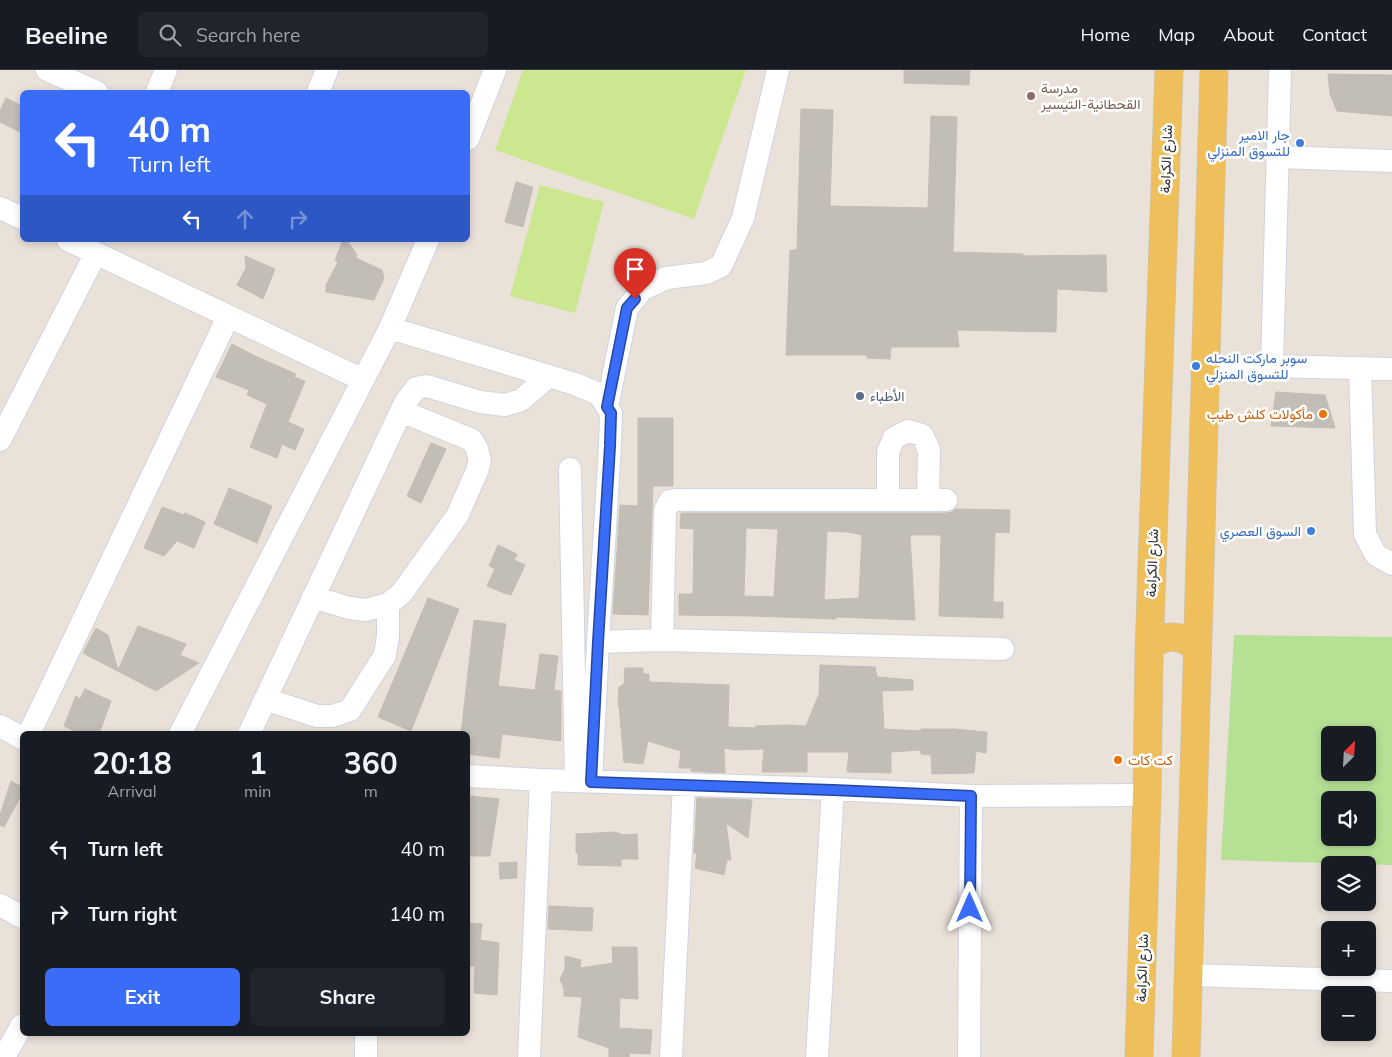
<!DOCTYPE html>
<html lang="en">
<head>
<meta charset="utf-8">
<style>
  :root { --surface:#171b24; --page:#20242c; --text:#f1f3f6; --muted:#9ea1a6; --line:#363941; --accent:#396df7 }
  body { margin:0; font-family:Mulish,Vazirmatn,sans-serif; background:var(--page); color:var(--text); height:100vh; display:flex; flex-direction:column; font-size:19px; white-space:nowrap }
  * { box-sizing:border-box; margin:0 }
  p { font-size:16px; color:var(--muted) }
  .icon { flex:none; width:28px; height:28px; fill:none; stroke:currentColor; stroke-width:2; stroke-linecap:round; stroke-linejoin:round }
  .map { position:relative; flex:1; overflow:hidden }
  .side { position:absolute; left:20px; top:661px; width:450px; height:305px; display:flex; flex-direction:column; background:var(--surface); border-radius:8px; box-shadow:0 2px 8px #0003 }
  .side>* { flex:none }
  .guide { position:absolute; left:20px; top:20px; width:450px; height:152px; border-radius:8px; box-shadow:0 2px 8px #0003; background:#396df7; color:#fff; overflow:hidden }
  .needle { width:32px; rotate:24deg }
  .buttons { position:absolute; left:1321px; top:656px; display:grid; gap:10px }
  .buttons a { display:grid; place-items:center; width:55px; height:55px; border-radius:8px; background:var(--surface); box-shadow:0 2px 8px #0003; font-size:25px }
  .pin { position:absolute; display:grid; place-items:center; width:42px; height:42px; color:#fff; margin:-51px -21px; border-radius:50% 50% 50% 0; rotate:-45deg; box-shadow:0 0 5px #0007 }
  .pin .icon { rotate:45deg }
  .me { position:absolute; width:55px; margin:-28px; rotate:0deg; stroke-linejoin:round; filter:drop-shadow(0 0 4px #0008) }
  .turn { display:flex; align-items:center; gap:18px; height:105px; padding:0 25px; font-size:22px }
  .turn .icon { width:65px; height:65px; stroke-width:2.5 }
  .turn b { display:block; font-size:35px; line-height:42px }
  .lanes { display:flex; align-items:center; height:48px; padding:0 25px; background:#0003; justify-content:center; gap:25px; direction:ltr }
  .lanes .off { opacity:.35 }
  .eta { display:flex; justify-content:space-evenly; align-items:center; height:85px; text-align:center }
  .eta b { font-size:30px; font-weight:700; line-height:35px }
  .button { display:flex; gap:10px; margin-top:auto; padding:10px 25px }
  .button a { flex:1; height:58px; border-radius:8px; background:var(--accent); color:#fff; font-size:20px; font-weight:700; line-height:58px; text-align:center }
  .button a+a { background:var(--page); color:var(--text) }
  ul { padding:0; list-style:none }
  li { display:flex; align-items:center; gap:15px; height:65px; padding:0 25px }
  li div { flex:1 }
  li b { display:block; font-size:19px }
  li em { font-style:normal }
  header { display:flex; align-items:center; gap:30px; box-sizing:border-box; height:70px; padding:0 25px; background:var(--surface); border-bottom:1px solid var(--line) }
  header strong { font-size:24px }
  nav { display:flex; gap:28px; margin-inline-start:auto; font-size:18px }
  .search { width:350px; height:45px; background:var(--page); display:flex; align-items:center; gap:12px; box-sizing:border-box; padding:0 18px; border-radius:8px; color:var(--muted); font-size:19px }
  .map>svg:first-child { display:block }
</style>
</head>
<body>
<header>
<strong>Beeline</strong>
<div class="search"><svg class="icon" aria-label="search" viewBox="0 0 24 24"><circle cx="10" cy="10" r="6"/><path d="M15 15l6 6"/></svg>Search here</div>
<nav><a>Home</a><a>Map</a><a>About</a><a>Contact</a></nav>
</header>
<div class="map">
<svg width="1392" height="987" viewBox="0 0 1392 987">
  <rect width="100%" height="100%" fill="#eae1d9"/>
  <path fill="#b6e195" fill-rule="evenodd" d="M1234,565L1392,567V795L1221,790ZM1330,665H1368V702H1330ZM1330,730H1368V768H1330Z"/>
  <path fill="#cbe891" d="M523,0H746L694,149L495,80Z
    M540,115L604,132L575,243L510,226Z"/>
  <path fill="#c2bdb5" stroke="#c5bdb3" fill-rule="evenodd" d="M904,0H970L969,15L904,13Z
    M1328,4L1392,5V46L1337,41L1330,24Z
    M6,28L22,36V63L0,52V41Z
    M801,39L833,40L830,136L928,138L931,46L957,47L953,182L1023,184V186L1106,185L1107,222L1057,219L1056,262L957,260L959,277H891L890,289L867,288V285H786L790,180H797Z
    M516,112L533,117L523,157L505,152Z
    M343,170H347L357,185L356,188L382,200L384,208L374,230L326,222V215L338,192L335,190Z
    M245,186L275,199L263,229L237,215L246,198Z
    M232,274L255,286L296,304L294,307L305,311L288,352L304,359L295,380L282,374L277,388L250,377L267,334L247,325L249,320L216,307Z
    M1276,322L1325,325L1335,358L1271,356Z
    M638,348H673V416H653L648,545L613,544L620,435L638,436Z
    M431,373L446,379L421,433L407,426Z
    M229,418L272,436L257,473L214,454Z
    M162,437L184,445L185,443L205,452L194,478L177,471L164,486L144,478Z
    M955,439L1010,440L1009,463L995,462L993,532H1003V548L939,546L941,465H910L915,550L836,547V549L753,546L679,545V524H693L694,459L680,458L681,443H946L952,442ZM746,458L778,459L774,527L744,526ZM827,461L847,462L862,465L859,528L824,530Z
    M498,475L517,484L514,490L525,495L511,525L504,523L487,516L495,499L489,496Z
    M428,528L459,539L411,661L378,647Z
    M474,550L506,554L498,616L535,620L540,584L558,586L554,620L561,621V671L502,664L499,688L468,684V664H461Z
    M138,556L186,574L180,585L199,593L156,621L83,583L96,558L108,565L118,600Z
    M820,595L875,597L877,607L913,610V620L882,621L884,659L921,661V659H955L987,662L986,683L976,681L974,703L932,704L931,685L921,684V680L891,682V703L847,702L849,682H807V702H762L764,679L735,680L724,678L725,703L691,701V698H679L681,681L648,671L643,694L624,692L619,636H618L619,617L624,614L625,598H643V604H649V612L729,615L728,657L755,658L756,656L790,655L806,656L819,624Z
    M85,619L111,631L99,664H81L64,656L76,626L80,629Z
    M11,711L22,717V724L4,757L0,755V745Z
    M471,726L499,729L490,786H468Z
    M697,728L752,730L748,768L726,753L731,790H727L724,805L695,798L697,783H694Z
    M615,762L624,765L637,764L638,789H621V796L578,795V783H576V764Z
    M517,792V808L500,809L499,793Z
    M549,836L593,838L592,861L548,859Z
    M468,853L482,854L480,870L499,873L497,925L474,923L475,896H468Z
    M612,877H637L638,929L620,928L619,958L652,960L650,984L630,983L629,987H609V978L578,967L582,927L564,926V919L560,909L565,899V886L581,890L580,898L613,893Z"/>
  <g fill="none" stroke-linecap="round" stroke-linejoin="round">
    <defs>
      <path id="minor" d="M47,0L97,22
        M157,22L166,0
        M318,22L327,0
        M468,69L495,0
        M1278,87L1392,91
        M0,138L22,148
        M68,170L363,310
        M390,258L575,314L599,324L611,343L610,376L598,572L591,712
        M1272,296L1280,0
        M1205,297L1272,296L1392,299
        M1360,298L1365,464L1376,485L1392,494
        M607,337L627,238L643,219L666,208L706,203L721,196L743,148L778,0
        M0,370L96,183
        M570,399L576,711
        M888,430V382L894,368L908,361L922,365L929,380L928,430
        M313,527L349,538L366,540L388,534L401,524L457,446L477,401L480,391L477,379L472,370L401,341
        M662,570L665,440L670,431L678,430H946
        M598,572L662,570L1003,579
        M265,629L317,646H333L350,640L385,585L388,566V534
        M0,656L22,668
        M29,664L228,247
        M180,664L390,258L428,170
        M249,664L405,333L416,318L427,316L480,332L505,335L521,330L549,306
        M468,706L541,710L833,719L971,726L1147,725
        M0,835L22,847
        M1188,905L1392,911
        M4,987L22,955
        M366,987V964
        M529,987L541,710
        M671,987L684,715
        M817,987L833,719
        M969,987L971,726"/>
      <path id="major" d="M1149,577C1166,562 1182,565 1197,578
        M1139,987L1147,725L1149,585L1169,0
        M1186,987L1214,0"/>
    </defs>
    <use href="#minor" stroke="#ced4e1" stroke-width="24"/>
    <use href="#major" stroke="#c3c3c3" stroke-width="29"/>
    <use href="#minor" stroke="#fff" stroke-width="22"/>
    <use href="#major" stroke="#eebf5a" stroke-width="28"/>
  </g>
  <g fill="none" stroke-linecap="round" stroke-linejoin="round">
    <defs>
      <path id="route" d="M635,229L627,238L607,337L611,343L610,376L598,572L591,712L833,720L971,726L970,838"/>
    </defs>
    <use href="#route" stroke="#2547a1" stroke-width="12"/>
    <use href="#route" stroke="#396df7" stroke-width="9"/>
  </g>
  <circle fill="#8d6e63" stroke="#fff" stroke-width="2" cx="1031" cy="26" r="5"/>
  <g fill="#3f7fe0" stroke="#fff" stroke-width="2">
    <circle cx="1300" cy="73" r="5"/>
    <circle cx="1196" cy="296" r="5"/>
    <circle cx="1311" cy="461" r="5"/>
  </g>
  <circle fill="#5c6f8a" stroke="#fff" stroke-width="2" cx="860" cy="326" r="5"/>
  <g fill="#e8710a" stroke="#fff" stroke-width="2">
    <circle cx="1323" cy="344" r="5"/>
    <circle cx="1118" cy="690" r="5"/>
  </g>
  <g text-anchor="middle" stroke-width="5" stroke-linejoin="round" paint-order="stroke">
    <g font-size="14" fill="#785e54" stroke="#fff" text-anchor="start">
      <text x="1041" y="23">مدرسة<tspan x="1041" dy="16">القحطانية-التيسير</tspan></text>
    </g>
    <g font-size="14" fill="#366cbe" stroke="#fff" text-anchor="end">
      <text x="1290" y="70">جار الامير<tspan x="1290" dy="16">للتسوق المنزلي</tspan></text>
      <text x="1206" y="293" text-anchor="start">سوبر ماركت النحله<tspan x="1206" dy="16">للتسوق المنزلي</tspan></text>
      <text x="1301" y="466">السوق العصري</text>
    </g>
    <g font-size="14" fill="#282828" stroke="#fff">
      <text transform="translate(1166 89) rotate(-88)" y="5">شارع الكرامة</text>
      <text transform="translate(1152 493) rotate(-88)" y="5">شارع الكرامة</text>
      <text transform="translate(1142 898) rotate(-88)" y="5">شارع الكرامة</text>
    </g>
    <g font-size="14" fill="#4e5e75" stroke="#fff" text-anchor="start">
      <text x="870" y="331">الأطباء</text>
    </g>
    <g font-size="14" fill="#c56008" stroke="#fff" text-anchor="end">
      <text x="1313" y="349">مأكولات كلش طيب</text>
      <text x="1128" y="695" text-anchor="start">كت كات</text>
    </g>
  </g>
</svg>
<div class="buttons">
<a><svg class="needle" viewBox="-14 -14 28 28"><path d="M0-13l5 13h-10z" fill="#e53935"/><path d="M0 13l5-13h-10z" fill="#9ea1a6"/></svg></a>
<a><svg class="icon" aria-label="sound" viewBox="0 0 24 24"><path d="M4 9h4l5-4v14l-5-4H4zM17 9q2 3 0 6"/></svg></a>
<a><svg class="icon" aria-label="layers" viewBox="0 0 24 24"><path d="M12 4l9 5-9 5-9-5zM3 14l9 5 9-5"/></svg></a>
<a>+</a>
<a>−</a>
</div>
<div class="pin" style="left:635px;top:229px;background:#d93025"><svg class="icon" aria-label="arrive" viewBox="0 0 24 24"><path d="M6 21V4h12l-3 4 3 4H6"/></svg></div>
<svg class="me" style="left:970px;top:838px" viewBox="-20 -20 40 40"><path d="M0-17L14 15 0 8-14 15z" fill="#396df7" stroke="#fff" stroke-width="4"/></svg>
<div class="guide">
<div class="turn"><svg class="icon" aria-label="left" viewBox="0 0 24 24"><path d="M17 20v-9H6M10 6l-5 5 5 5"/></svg><div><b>40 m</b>Turn left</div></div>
<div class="lanes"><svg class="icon" aria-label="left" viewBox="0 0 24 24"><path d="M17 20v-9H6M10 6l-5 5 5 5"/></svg><svg class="icon off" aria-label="ahead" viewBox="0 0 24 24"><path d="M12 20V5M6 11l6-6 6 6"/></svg><svg class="icon off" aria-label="right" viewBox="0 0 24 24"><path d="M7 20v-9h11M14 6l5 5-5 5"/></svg></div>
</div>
<section class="side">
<div class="eta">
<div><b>20:18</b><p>Arrival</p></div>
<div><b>1</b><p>min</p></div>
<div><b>360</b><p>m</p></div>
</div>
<ul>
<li><svg class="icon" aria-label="left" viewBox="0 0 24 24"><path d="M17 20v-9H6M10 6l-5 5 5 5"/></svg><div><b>Turn left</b></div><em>40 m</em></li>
<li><svg class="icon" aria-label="right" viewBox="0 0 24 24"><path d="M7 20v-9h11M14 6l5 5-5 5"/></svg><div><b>Turn right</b></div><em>140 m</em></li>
</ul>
<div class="button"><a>Exit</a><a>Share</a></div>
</section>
</div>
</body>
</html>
